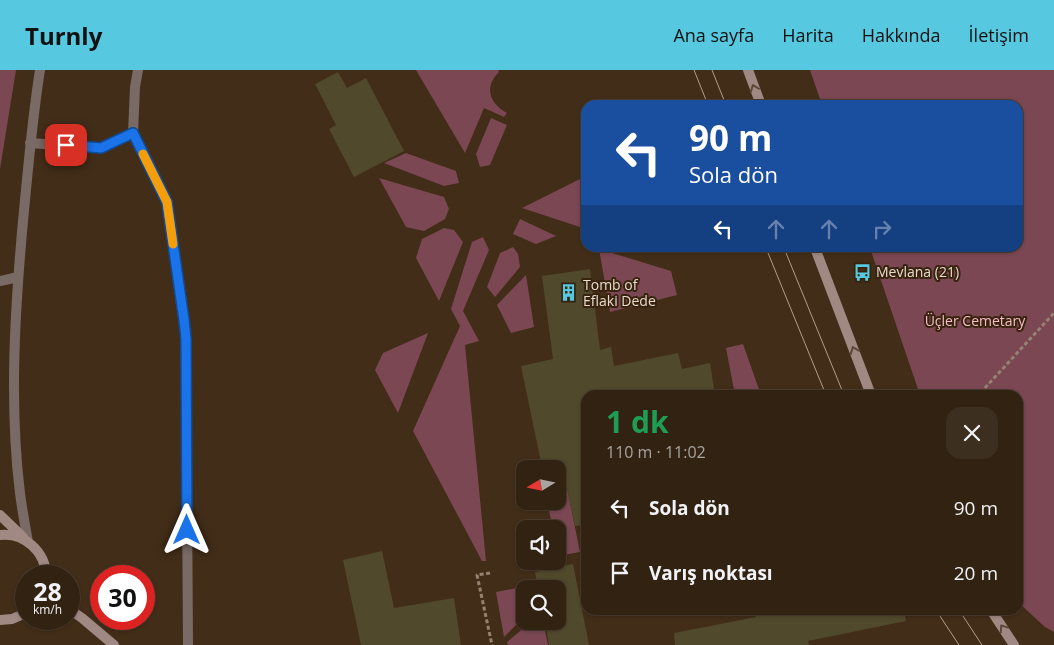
<!DOCTYPE html>
<html lang="tr">
<head>
<meta charset="utf-8">
<style>
  :root { --surface:#322212; --page:#3d2f20; --text:#f1f3f6; --muted:#a8a49f; --line:#4d3f32; --accent:#56c9e0 }
  body { margin:0; font-family:"Open Sans",sans-serif; background:var(--page); color:var(--text); height:100vh; display:flex; flex-direction:column; font-size:19px; white-space:nowrap }
  * { box-sizing:border-box; margin:0 }
  p { font-size:16px; color:var(--muted) }
  .icon { flex:none; width:28px; height:28px; fill:none; stroke:currentColor; stroke-width:2; stroke-linecap:round; stroke-linejoin:round }
  .map { position:relative; flex:1; overflow:hidden }
  .details { position:absolute; left:581px; top:320px; width:442px; height:225px; display:flex; flex-direction:column; background:var(--surface); border-radius:15px; box-shadow:0 1px 4px #0004,0 0 0 1px var(--line) }
  .details>* { flex:none }
  .guide { position:absolute; left:581px; top:30px; width:442px; height:152px; border-radius:15px; box-shadow:0 1px 4px #0004,0 0 0 1px var(--line); background:#1a4fa0; color:#fff; overflow:hidden }
  .needle { width:32px; rotate:260deg }
  .controls { position:absolute; left:516px; top:390px; display:grid; gap:10px }
  .controls a { display:grid; place-items:center; width:50px; height:50px; border-radius:10px; background:var(--surface); box-shadow:0 1px 4px #0004,0 0 0 1px var(--line); font-size:25px }
  .speed { position:absolute; left:15px; top:495px; display:flex; gap:10px; font-size:25px; font-weight:700; text-align:center }
  .speed>* { display:grid; place-content:center; width:65px; height:65px; border-radius:50%; background:var(--surface); box-shadow:0 1px 4px #0004,0 0 0 1px var(--line); line-height:1 }
  .speed small { font-size:12px; font-weight:400 }
  .speed .limit { border:8px solid #d22; background:#fff; color:#111 }
  .pin { position:absolute; display:grid; place-items:center; width:42px; height:42px; color:#fff; margin:-21px; border-radius:10px; box-shadow:0 2px 8px #0006 }
  .me { position:absolute; width:55px; margin:-28px; rotate:0deg; stroke-linejoin:round; filter:drop-shadow(0 0 4px #0008) }
  .turn { display:flex; align-items:center; gap:18px; height:105px; padding:0 25px; font-size:22px }
  .turn .icon { width:65px; height:65px; stroke-width:2.5 }
  .turn b { display:block; font-size:35px; line-height:42px }
  .lanes { display:flex; align-items:center; height:48px; padding:0 25px; background:#0003; justify-content:center; gap:25px; direction:ltr }
  .lanes .off { opacity:.35 }
  .round { display:grid; place-items:center; flex:none; width:52px; height:52px; border-radius:15px; background:var(--page) }
  .head { display:flex; align-items:center; justify-content:space-between; height:85px; padding:0 25px }
  h1 { font-size:30px; font-weight:700; line-height:38px; color:#1e9e55 }
  ul { padding:0; list-style:none }
  li { display:flex; align-items:center; gap:15px; height:65px; padding:0 25px }
  li div { flex:1 }
  li b { display:block; font-size:19px }
  li em { font-style:normal }
  header { display:flex; align-items:center; gap:30px; box-sizing:border-box; height:70px; padding:0 25px; background:var(--accent); color:#111 }
  header strong { font-size:24px }
  nav { display:flex; gap:28px; margin-inline-start:auto; font-size:18px }
  .map>svg:first-child { display:block }
</style>
</head>
<body>
<header>
<strong>Turnly</strong>
<nav><a>Ana sayfa</a><a>Harita</a><a>Hakkında</a><a>İletişim</a></nav>
</header>
<div class="map">
<svg width="1054" height="575" viewBox="0 0 1054 575">
  <rect width="100%" height="100%" fill="#422d18"/>
  <path fill="#7a4752" d="M0,0H16L0,99Z
    M416,0H498L499,2C484,17 489,33 507,43L504,47L484,38L465,83Z
    M810,0H1054V562L1045,557L1019,533V325H920L870,178H1019V35H822Z
    M491,48L507,55L490,95L480,97L476,84Z
    M406,83L456,101L459,113L444,116L384,93Z
    M586,106V159L522,138Z
    M379,108L444,127L449,139L445,149L424,161L406,157Z
    M520,149L556,166L536,174L513,164Z
    M444,158L454,160L463,172L439,231L416,188L422,169Z
    M483,167L489,180L463,241L479,271L465,275L486,491H482L413,361L460,256L451,239L472,172Z
    M513,177L518,184L520,197L495,227L487,217L500,183Z
    M599,179L671,201L677,225L610,242Z
    M526,205L534,257L511,263L497,235Z
    M428,263L398,343L375,300L383,283Z
    M743,274L761,325H735L726,278Z
    M562,393L580,482L558,486V459H553L547,431H558V399L540,398Z
    M537,514V519H525V546L504,567L496,522Z
    M532,551H543L548,575H508L507,572Z"/>
  <path fill="#51492c" d="M338,2L347,18L366,8L404,81L354,107L329,59L336,55L315,14Z
    M590,199L600,280L611,277L614,296L678,283L682,299L710,293L715,325H586V455L575,456L562,394L542,397L521,296L553,289L542,206Z
    M382,481L394,538L454,528L461,575H361L343,490Z
    M573,494L589,575H549L545,551H558V519H538L535,502Z
    M755,540H904L906,551L808,571L809,575H675L674,563L756,547Z"/>
  <g fill="none" stroke-linecap="round" stroke-linejoin="round">
    <path stroke="#948372" stroke-width="3" stroke-dasharray="4 2.5" stroke-linecap="butt" d="M974,325L983,320L1054,243
      M490,503L477,505L492,575"/>
    <path stroke="#796a66" stroke-width="10" d="M138,0L135,17L133,63L167,132L186,269L188,575
      M30,73L101,78L133,63
      M0,211L18,207
      M28,472C25,455 22,439 20,423C9,334 15,239 23,151C28,100 32,50 40,0"/>
    <path stroke="#a18983" stroke-width="10" d="M748,0L761,35
      M815,178L871,325
      M0,445L23,467
      M0,465C24,462 46,482 46,506
      M69,539L82,548L114,575
      M991,540L1014,575
      M0,550L12,549L26,543"/>
    <path stroke="#af9e8f" stroke-width="1" d="M694,0L708,35
      M712,0L726,35
      M766,178L826,325
      M784,178L844,325
      M936,540L959,575
      M959,540L982,575"/>
  </g>
  <defs><path id="oneway-chevron" d="M-2-3.5L2.5 0L-2 3.5" fill="none" stroke-width="1.6" stroke-linecap="round" stroke-linejoin="round" transform="scale(1.25)"/></defs>
  <g stroke="#5c4737">
    <use href="#oneway-chevron" transform="translate(754 18) rotate(-111)"/>
    <use href="#oneway-chevron" transform="translate(854 280) rotate(-111)"/>
    <use href="#oneway-chevron" transform="translate(1003 558) rotate(-124)"/>
  </g>
  <g fill="none" stroke-linecap="round" stroke-linejoin="round">
    <defs>
      <path id="route" d="M66,75L101,78L133,63L167,132L184,250L186,269L187,460"/>
    </defs>
    <use href="#route" stroke="#114b97" stroke-width="12"/>
    <use href="#route" stroke="#1a73e8" stroke-width="9"/>
    <path stroke="#f59e0b" stroke-width="9" d="M143,84L167,132L173,174"/>
  </g>
  <defs>
    <symbol id="bus-bare" viewBox="-9 -9 18 18"><path d="M-5-6H5V4H4V6H2V4H-2V6H-4V4H-5ZM-3.5-4V0h7V-4ZM-3.5 1.2v1.5H-2V1.2ZM2 1.2v1.5H3.5V1.2Z" fill="#56c9e0" stroke="#37230e" stroke-width="2.5" paint-order="stroke"/></symbol>
    <symbol id="building-bare" viewBox="-9 -9 18 18"><path d="M-4-6H4V6H1V3H-1V6H-4ZM-2.5-4.3h1.7v1.8h-1.7ZM.8-4.3h1.7v1.8H.8ZM-2.5-1h1.7V.8h-1.7ZM.8-1h1.7V.8H.8Z" fill="#56c9e0" stroke="#37230e" stroke-width="2.5" paint-order="stroke"/></symbol>
  </defs>
  <g fill-rule="evenodd">
    <use href="#bus-bare" x="850" y="190" width="25" height="25"/>
    <use href="#building-bare" x="556" y="210" width="25" height="25"/>
  </g>
  <g text-anchor="middle" stroke-width="4" stroke-linejoin="round" paint-order="stroke">
    <g font-size="14" fill="#e8dace" stroke="#37230e" text-anchor="start">
      <text x="876" y="207">Mevlana (21)</text>
      <text x="583" y="220">Tomb of<tspan x="583" dy="16">Eflaki Dede</tspan></text>
    </g>
    <g font-size="14" fill="#f8bdc8" stroke="#37230e">
      <text x="975" y="256">Üçler Cemetary</text>
    </g>
  </g>
</svg>
<div class="controls">
<a><svg class="needle" viewBox="-14 -14 28 28"><path d="M0-13l5 13h-10z" fill="#e53935"/><path d="M0 13l5-13h-10z" fill="#a8a49f"/></svg></a>
<a><svg class="icon" aria-label="sound" viewBox="0 0 24 24"><path d="M4 9h4l5-4v14l-5-4H4zM17 9q2 3 0 6"/></svg></a>
<a><svg class="icon" aria-label="search" viewBox="0 0 24 24"><circle cx="10" cy="10" r="6"/><path d="M15 15l6 6"/></svg></a>
</div>
<div class="speed"><div>28<small>km/h</small></div><div class="limit">30</div></div>
<div class="pin" style="left:66px;top:75px;background:#d93025"><svg class="icon" aria-label="arrive" viewBox="0 0 24 24"><path d="M6 21V4h12l-3 4 3 4H6"/></svg></div>
<svg class="me" style="left:187px;top:460px" viewBox="-20 -20 40 40"><path d="M0-17L14 15 0 8-14 15z" fill="#1a73e8" stroke="#fff" stroke-width="4"/></svg>
<div class="guide">
<div class="turn"><svg class="icon" aria-label="left" viewBox="0 0 24 24"><path d="M17 20v-9H6M10 6l-5 5 5 5"/></svg><div><b>90 m</b>Sola dön</div></div>
<div class="lanes"><svg class="icon" aria-label="left" viewBox="0 0 24 24"><path d="M17 20v-9H6M10 6l-5 5 5 5"/></svg><svg class="icon off" aria-label="ahead" viewBox="0 0 24 24"><path d="M12 20V5M6 11l6-6 6 6"/></svg><svg class="icon off" aria-label="ahead" viewBox="0 0 24 24"><path d="M12 20V5M6 11l6-6 6 6"/></svg><svg class="icon off" aria-label="right" viewBox="0 0 24 24"><path d="M7 20v-9h11M14 6l5 5-5 5"/></svg></div>
</div>
<section class="details">
<div class="head"><div><h1>1 dk</h1><p>110 m · 11:02</p></div><a class="round"><svg class="icon" aria-label="close" viewBox="0 0 24 24"><path d="M6 6l12 12M18 6L6 18"/></svg></a></div>
<ul>
<li><svg class="icon" aria-label="left" viewBox="0 0 24 24"><path d="M17 20v-9H6M10 6l-5 5 5 5"/></svg><div><b>Sola dön</b></div><em>90 m</em></li>
<li><svg class="icon" aria-label="arrive" viewBox="0 0 24 24"><path d="M6 21V4h12l-3 4 3 4H6"/></svg><div><b>Varış noktası</b></div><em>20 m</em></li>
</ul>
</section>
</div>
</body>
</html>
